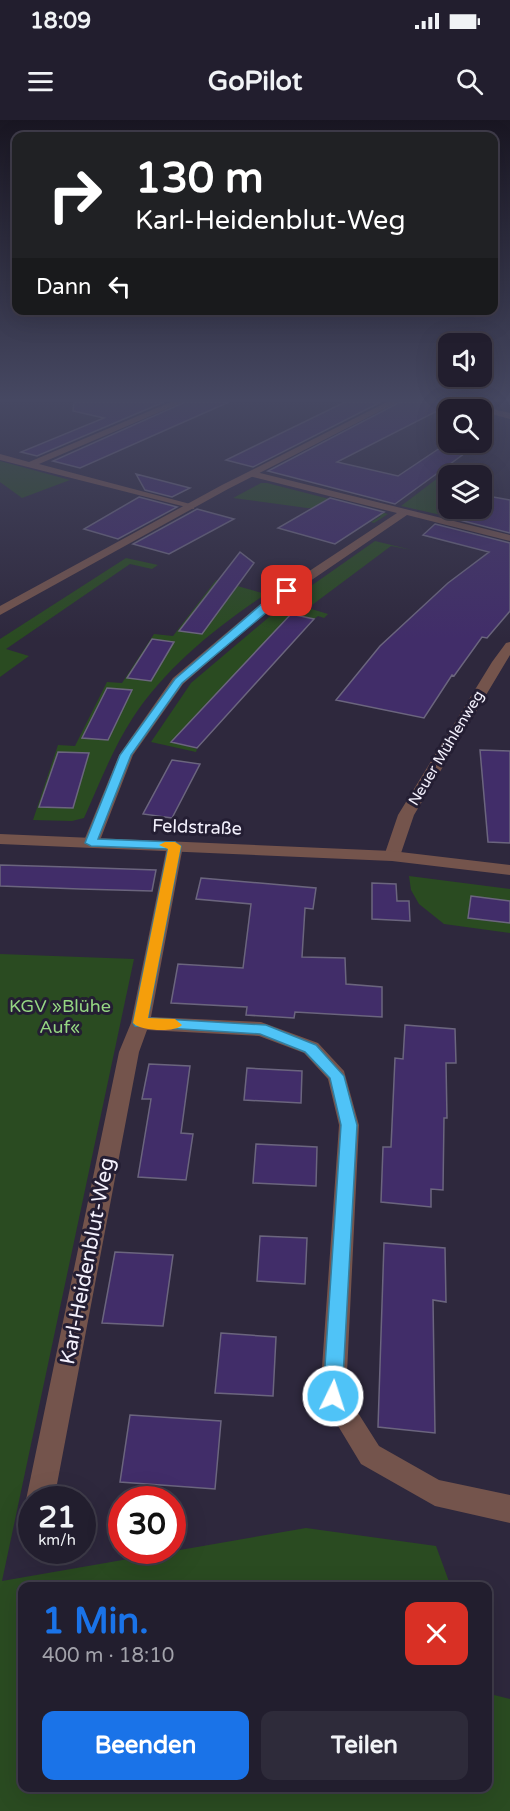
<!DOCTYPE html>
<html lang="de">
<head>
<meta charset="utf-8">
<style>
  :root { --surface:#221e2e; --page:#2e2b3a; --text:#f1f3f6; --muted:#a2a2aa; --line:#3f3c4a; --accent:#1a73e8 }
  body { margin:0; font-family:"Varela Round",sans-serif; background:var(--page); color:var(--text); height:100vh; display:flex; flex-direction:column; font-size:22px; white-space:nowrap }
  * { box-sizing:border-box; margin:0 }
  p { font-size:20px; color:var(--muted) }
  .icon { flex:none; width:33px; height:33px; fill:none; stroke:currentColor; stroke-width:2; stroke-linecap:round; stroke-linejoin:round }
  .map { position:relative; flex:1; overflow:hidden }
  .side { position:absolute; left:18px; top:1462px; width:474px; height:210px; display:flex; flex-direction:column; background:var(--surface); border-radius:12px; box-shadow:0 6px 24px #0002,0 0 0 2px var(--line) }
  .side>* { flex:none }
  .guide { position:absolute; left:12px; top:12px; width:486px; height:183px; border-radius:12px; box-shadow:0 6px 24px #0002,0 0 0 2px var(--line); background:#202124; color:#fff; overflow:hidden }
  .tools { position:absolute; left:438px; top:213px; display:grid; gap:12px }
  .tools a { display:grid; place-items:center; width:54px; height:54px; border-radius:12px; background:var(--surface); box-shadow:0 6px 24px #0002,0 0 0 2px var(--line); font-size:30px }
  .speed { position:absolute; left:18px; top:1366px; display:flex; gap:12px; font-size:30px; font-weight:700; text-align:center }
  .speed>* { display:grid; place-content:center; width:78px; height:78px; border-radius:50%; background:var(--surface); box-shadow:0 6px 24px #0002,0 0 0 2px var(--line); line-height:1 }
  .speed small { font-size:15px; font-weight:400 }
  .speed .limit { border:9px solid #d22; background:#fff; color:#111 }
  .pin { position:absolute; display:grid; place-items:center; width:51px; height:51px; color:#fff; margin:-26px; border-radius:12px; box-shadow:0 3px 9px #0006 }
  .me { position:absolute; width:66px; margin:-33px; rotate:4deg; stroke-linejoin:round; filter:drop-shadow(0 0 4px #0008) }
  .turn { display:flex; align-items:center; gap:21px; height:126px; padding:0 24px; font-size:27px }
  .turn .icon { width:78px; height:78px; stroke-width:2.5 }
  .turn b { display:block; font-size:42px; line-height:51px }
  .then { display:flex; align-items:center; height:57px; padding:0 24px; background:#0003; gap:12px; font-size:22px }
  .round { display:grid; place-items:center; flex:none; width:63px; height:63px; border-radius:12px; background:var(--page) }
  .overview { display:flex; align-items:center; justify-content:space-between; height:102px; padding:0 24px }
  h1 { font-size:36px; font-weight:700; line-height:45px; color:var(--accent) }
  .action { display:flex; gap:12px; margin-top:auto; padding:12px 24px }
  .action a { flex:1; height:69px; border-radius:12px; background:var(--accent); color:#fff; font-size:24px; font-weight:700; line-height:69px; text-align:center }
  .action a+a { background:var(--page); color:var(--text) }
  .status { display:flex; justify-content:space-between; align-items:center; height:42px; padding:0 30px; background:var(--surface); direction:ltr }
  .status svg { height:16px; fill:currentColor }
  header { display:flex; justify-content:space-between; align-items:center; height:78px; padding:0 24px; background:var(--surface); font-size:27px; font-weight:700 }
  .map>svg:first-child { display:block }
</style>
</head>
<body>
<div class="status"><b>18:09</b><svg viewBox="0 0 49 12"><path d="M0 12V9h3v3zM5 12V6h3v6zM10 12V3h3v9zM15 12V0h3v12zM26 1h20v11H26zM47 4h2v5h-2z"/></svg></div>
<header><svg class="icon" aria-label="menu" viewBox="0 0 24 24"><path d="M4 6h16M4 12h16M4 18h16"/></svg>GoPilot<svg class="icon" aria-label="search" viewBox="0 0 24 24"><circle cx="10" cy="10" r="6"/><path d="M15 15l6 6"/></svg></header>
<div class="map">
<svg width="510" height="1691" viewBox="0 0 510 1691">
  <rect width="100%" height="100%" fill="#2e283d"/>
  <path fill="#2a4b21" d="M0,341L70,360L22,378L0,362Z
    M451,348L484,354L482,357L448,356V388L441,395L401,386Z
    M261,363H267L388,394L374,403L371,402L381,396L325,381L313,388H307L233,378Z
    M375,421L412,430L391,426L308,488L328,494L324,498L318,496L314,499L291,495L171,622L197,629L196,632L151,622L191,563L281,487Z
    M126,438L158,445L152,449L130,444L6,529L29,536L0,557V519Z
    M216,460L266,474C216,507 165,548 132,599C112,630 99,665 84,698L72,701L33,700L58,625L75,626L107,562L122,563L154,514L173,516Z
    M409,756L510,769V813L444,804L419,784L411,770Z
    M0,834L134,839L2,1461L306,1408L436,1426L451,1467H22V1668H488V1567L490,1574L510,1579V1691H0Z"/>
  <path fill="#412d69" stroke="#6b657e" stroke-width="1.5" d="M74,282H164L37,336L21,332L104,298L73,291Z
    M185,282H229L80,348L53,341Z
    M345,282H381L253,347L226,340Z
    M400,282H445L449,285L337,342L398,356L449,322H469L472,328L395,384L268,351Z
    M136,354L190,368L172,377L145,370Z
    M482,375L510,380V413L444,396L452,388H482Z
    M139,377L177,387L118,419L84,409Z
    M330,378L384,392L335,424L278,408Z
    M197,389L234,399L169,434L133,424Z
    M435,404L510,423V491L487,518L482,517L454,556L452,555L424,598L336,580L380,526L448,463L489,432L423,415Z
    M240,432L254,443L202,514L179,511Z
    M291,494L314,499L197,628L171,622Z
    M152,519L174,522L151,561L127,558Z
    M107,568L132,570L108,620L82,618Z
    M480,630L510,631V723L488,722Z
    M58,632L89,633L73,688L39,687Z
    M172,640L200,644L172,698L143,694Z
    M0,745L68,747L156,750L152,771L80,769L0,766Z
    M201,758L316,768L313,789L305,788L302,837L345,838L346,864L382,867V897L295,892L294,898L246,895L247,887L171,883L178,844L243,848L251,784L196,779Z
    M372,763L396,764L397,781H409L410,801L372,799Z
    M471,776L510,781V803L468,798Z
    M405,905L455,909L456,943H446L447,998H444L443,1070L431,1069V1087L381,1082L383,1027H391L395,938L403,939Z
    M149,944L190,946L181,1013L193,1014L186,1060L138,1057L151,979H142Z
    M247,948L302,951L301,983L244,980Z
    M256,1024L317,1027L316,1066L253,1063Z
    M260,1116L307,1118L305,1164L257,1161Z
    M384,1123L445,1128L446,1182L433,1180L435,1313L378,1307Z
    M115,1132L173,1135L163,1206L102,1203Z
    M221,1213L276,1217L273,1276L215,1273Z
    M130,1295L221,1301L215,1369L120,1362Z"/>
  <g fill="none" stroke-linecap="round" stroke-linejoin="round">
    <path fill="#74544c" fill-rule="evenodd" d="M171,282H183L39,344L194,385V389L0,340V334L29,342Z
      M447,282H462L510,293V299Z
      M252,351L510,415V421L407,395L272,487L183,564L133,635L99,723L97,726H85L83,723L119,635L173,558L264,481L397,393L249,356V352Z
      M510,522V535L414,695L400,736L398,739H386L384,736L398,695L492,542L506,523Z
      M175,721L183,726L151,897L261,902L318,923L344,951L359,1005L346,1274L379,1326L439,1360L510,1375V1403L435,1386L361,1344L320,1276L339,1005L328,959L304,933L259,916L147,910L139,932L54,1380H32L30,1390L26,1380L119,932L131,903L167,726Z"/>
    <path fill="#74544c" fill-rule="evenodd" d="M387,282H398L228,369L0,495V486L222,365Z
      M0,714L392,731L510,745V755L392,741L0,724Z"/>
  </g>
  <linearGradient id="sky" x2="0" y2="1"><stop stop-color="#191622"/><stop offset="0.54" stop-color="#464862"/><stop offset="1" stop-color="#464862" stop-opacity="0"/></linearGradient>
  <rect width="510" height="519" fill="url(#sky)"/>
  <path fill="#4fc3f7" stroke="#337fa1" stroke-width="1.5" d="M284,469L292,471L182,563L131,635L98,719L175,722L181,726L148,898L266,905L316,925L344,956L357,1005L342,1276L339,1282L333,1285L326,1282L323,1276L341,1005L330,958L305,932L260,914L135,906L133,903L168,729L91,726L85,723L120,635L175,559L264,482Z"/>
  <path fill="#f59e0b" d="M175,722L181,726L148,898L175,899L182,905C175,913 140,911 133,903L168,729L159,725L165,722Z"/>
  <g text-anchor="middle" stroke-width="6" stroke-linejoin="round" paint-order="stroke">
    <g font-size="15" fill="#f4f1fd" stroke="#241e33">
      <text transform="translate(446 628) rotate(-59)" y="5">Neuer Mühlenweg</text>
    </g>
    <g font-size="18" fill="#f4f1fd" stroke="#241e33">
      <text transform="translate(197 707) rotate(2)" y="6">Feldstraße</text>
    </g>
    <g font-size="18" fill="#95d683" stroke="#241e33">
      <text x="60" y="892">KGV »Blühe<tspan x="60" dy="21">Auf«</tspan></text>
    </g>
    <g font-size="21" fill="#f4f1fd" stroke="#241e33">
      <text transform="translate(87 1141) rotate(-79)" y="7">Karl-Heidenblut-Weg</text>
    </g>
  </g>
</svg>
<div class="tools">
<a><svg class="icon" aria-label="sound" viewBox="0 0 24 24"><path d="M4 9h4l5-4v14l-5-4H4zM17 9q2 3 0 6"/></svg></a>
<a><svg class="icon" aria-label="search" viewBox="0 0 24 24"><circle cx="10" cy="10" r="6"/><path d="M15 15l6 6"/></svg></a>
<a><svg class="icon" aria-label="layers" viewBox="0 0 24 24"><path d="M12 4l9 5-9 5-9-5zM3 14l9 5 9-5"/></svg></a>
</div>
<div class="speed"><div>21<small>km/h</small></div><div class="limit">30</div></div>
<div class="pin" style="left:287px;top:471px;background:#d93025"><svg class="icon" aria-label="arrive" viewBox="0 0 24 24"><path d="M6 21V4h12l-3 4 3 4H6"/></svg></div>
<svg class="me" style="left:333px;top:1276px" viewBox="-20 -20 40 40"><circle r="17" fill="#4fc3f7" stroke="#fff" stroke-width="3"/><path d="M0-11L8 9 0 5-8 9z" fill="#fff"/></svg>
<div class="guide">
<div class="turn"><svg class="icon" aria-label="right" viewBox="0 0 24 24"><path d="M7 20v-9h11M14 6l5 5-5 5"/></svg><div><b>130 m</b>Karl-Heidenblut-Weg</div></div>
<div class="then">Dann<svg class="icon" aria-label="left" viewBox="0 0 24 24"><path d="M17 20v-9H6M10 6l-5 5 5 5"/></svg></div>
</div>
<section class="side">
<div class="overview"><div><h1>1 Min.</h1><p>400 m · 18:10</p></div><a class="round" style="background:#d93025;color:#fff"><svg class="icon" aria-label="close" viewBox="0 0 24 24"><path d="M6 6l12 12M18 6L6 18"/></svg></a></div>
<div class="action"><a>Beenden</a><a>Teilen</a></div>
</section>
</div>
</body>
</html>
